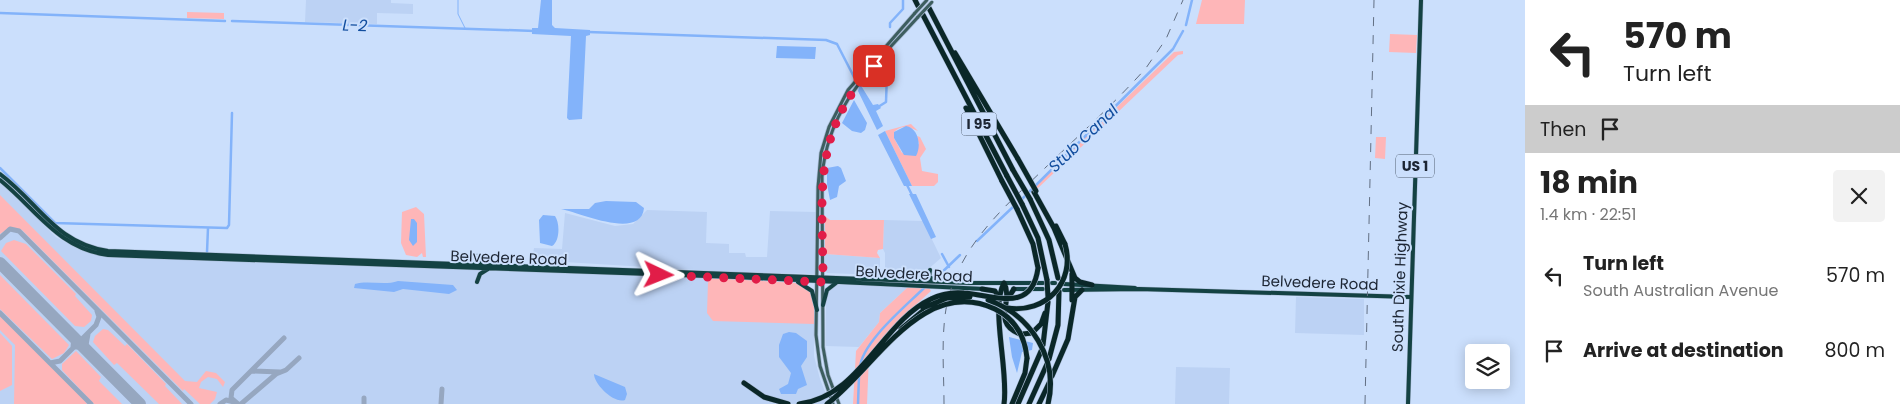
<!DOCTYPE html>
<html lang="en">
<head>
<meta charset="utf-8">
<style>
  :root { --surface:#fff; --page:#f2f2f2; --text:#222; --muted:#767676 }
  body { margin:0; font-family:Poppins,sans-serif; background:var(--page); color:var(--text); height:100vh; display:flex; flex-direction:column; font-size:19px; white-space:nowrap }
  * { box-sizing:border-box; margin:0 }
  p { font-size:16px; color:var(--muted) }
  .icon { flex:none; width:28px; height:28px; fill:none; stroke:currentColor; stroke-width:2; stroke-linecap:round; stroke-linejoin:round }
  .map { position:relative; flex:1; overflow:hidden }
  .panel { display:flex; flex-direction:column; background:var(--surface); width:375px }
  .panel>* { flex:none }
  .hud { background:#fff; color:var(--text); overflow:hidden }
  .tools { position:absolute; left:1465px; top:344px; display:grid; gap:10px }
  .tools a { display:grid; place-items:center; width:45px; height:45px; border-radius:5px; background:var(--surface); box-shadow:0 2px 12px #0003; font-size:25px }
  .pin { position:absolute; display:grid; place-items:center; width:42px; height:42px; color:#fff; margin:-21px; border-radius:10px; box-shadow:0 2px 8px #0006 }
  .me { position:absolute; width:55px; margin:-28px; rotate:92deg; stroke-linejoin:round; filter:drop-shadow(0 0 4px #0008) }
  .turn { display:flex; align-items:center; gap:18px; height:105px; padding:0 15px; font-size:22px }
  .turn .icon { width:65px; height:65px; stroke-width:2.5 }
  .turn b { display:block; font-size:35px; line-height:42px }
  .then { display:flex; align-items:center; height:48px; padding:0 15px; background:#0003; gap:10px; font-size:19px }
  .round { display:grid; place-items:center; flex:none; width:52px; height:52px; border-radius:5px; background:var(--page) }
  .overview { display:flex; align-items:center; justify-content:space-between; height:85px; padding:0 15px }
  h1 { font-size:30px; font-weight:700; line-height:38px }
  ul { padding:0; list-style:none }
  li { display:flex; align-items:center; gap:15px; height:75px; padding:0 15px }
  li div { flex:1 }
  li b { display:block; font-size:19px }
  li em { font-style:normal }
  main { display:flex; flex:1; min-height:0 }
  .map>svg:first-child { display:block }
</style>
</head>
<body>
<main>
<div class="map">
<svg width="1525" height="404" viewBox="0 0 1525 404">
  <rect width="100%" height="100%" fill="#cbdffc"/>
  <path fill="#bcd2f4" d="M306,0H391V3L413,4V14L377,13V24L305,22Z
    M0,182L56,237L78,249L105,257L740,279L797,283L814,301V356L820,379L830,404H0Z
    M647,210L707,212L706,243L729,244V253H745L746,257H767L770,211L816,212V274L728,272L532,260L534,248L562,249L565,213L615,226L633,224Z
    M884,220L923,221L941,258L919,277L885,276V253L883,249Z
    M825,254L880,258V275L827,273L825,270Z
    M836,284L849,285L908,287L880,313L879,322L859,347L826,346V295L828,290Z
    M1296,297L1364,299V335L1295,333Z
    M1176,367L1230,368L1229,404H1175Z"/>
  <path fill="#feb6b8" d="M1202,0H1245L1244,24H1196Z
    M187,12L224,13V19L187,18Z
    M1390,34L1417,35L1416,53L1389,52Z
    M1183,51V54L1178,55L1037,189L1035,186L1174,52Z
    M911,124L918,131C909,127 902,124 894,132V138L902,153L919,144L917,136L920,137L926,149L920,158L922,171L938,174V182L934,186H912L885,131Z
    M1376,137H1386L1385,159L1375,158Z
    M0,195L185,381L197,382L206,371L216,373L225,382L223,387L217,379L208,377L201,382L199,388L217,392L215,399L210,404H200L184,389L183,391L22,230L11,227L0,234Z
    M416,207L424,214L426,257H423L422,253L417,257L406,255L401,243L402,212Z
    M825,216L830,220H884L883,249L878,250L877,253L880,258L825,254Z
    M14,240L26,244L76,294L75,296L92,315L91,321L84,327L75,326L1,251L6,243Z
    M0,275L69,345L64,353L52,359L0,309Z
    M711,278L797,283L810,290L814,301V324L713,321L707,313L708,282Z
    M908,287L929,288L931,291L908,312L869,356L867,404H853L856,351L879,322L880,313Z
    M0,316L85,401L87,404H14L15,345L0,330Z
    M103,329L108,330L125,346L127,344L166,384L165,386L182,404H159L117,363L114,365L93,342L95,336Z
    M0,333L12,346V385L0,391Z
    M76,351L101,377L99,381L122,404H94L62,370V364Z"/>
  <path fill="#83b3fa" d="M541,0H552V25L555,28L590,30V35L586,36L582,119L569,120L567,118L571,36L532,34V28H538Z
    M777,46L816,47L815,59L776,58Z
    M860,84L873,105L878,104L881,108L876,111L883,126L877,130L858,91Z
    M854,100L867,123L865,130L861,133L852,131L842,123Z
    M906,126C918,128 922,145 916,156L904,155L894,138V132Z
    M885,131L912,186H904L878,135Z
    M838,166L841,168L846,181L839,186L837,197L830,200L827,184V168Z
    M909,194H916L936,237L931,239Z
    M606,201L636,202L644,208C641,241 578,212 561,209H589L595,203Z
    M543,215L555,216C560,223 560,241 552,246L540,243L539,220Z
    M411,219H414L417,223V242L413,246L409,240Z
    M398,281L453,285L457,290L449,294L403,289L394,292L354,288L355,284C369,280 384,286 398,281Z
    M789,332L796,333L807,341V357L801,366L807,385L798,389L796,394H781L779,389L788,384L791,373L779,357V345L783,334Z
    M1009,337L1033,343L1032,350L1022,352L1017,373L1012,357Z
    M594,374L625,387L627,394L625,400C614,404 594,384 594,374Z"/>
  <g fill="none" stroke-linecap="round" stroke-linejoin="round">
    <path stroke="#83b3fa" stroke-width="1" d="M458,0V14L465,28"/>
    <path stroke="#83b3fa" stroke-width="2.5" d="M0,13L225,21
      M232,21L535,31
      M1186,25L1192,0
      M890,27V23L903,9V0
      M588,32L826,40L837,44L854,77
      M887,68L888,56
      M878,107L886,102L887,74
      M0,168L55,223L227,228L229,225L232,113
      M907,185L912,195
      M1020,201L1173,49L1183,31
      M977,241L1014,206
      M207,252L208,228
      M942,254L949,267
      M937,277L960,255
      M860,368C861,343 906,306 924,288
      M858,404L859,376"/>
    <path stroke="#96a7c0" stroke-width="5" d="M0,238L10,229L19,231L191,404
      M0,313L91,404
      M88,334L86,345L89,353
      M74,337L73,347H83
      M50,363L60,361L96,325L99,317L97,311
      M252,371L280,372
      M220,404L226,400L234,402
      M238,404L231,398L232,390L284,338
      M241,404L276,374L286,370L299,358
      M364,404V398
      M441,404L442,389"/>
    <path stroke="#96a7c0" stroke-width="12" d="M0,263L140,404"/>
    <defs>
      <path id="secondary" d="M833,404L820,366L816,335L818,187L821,153L829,127L848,90L915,13
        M839,404L828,375L823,347L822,177C828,105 872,68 918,17"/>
      <path id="primary" d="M0,174C39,203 55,243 108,251L971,283H1043
        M0,180C36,209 58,249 108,255L735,277L984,289
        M477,256L483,263
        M930,270L929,277L933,279
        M477,282L480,274L488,269
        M798,282L812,291L817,310
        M1052,283H1055
        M1064,284L1135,288
        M1013,289H1043
        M1064,290L1139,289L1410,297
        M823,305L827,290L836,283
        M1408,404L1421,0"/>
      <path id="motorway" d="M915,0L918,6
        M929,8L1013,170
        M923,15L1007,176
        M955,53L1018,159
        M966,108L1002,181
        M1034,192L1054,228L1075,278L1080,282L1092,285
        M1030,199L1049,240L1058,278
        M1022,204L1038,238L1047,280
        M1017,209L1033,244L1038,268
        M1056,226L1065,244
        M1072,274V300
        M1004,283C990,308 1009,371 1004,404
        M1004,283C1014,301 991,323 1020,334
        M982,289L995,291L999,299
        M1008,298L1014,289
        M901,329L924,310
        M1034,331L1041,324L1045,313
        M1023,334L1032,333
        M1043,345L1048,302
        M1049,359L1058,325L1059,291
        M1052,376L1068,339L1075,297L1082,290
        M744,383L764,397L788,404
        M1012,404L1025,373L1027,358
        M1018,404L1042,349
        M1029,404L1047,364
        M1039,404L1050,381"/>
    </defs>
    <use href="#secondary" stroke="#a8bad4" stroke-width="4.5"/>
    <use href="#primary" stroke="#a8bad4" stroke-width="5"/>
    <use href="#motorway" stroke="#a8bad4" stroke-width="6"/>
    <use href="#secondary" stroke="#3d5e5f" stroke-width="3"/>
    <use href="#primary" stroke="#144243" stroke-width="4"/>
    <use href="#motorway" stroke="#0a2728" stroke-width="5"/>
    <path stroke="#626f83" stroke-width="1" stroke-dasharray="9 9" stroke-linecap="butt" d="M944,404C944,373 941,340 946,309C957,248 1001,210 1044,169C1078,136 1114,104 1146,68L1166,39L1183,0
      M1365,404L1374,0"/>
    <defs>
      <path id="secondary-bridge" d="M915,13L927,0
        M918,17L932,2"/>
      <path id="motorway-bridge" d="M1018,159L1036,191
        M1013,170L1030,199
        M1007,176L1022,204
        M1002,181L1017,209
        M1047,280L1048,297
        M988,300C1031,315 1059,359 1048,404
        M923,308L947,298L970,297
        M1007,308C1046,314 1076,282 1065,244
        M799,404C860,397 882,322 931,299C941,294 953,292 964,293C994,295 1032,314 1038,268
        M827,404C875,368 923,275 995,309C1015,319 1025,337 1027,358"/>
    </defs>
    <use href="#secondary-bridge" stroke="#a8bad4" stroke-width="4.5" stroke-linecap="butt"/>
    <use href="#motorway-bridge" stroke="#a8bad4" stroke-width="6" stroke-linecap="butt"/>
    <use href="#secondary-bridge" stroke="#3d5e5f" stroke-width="3"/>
    <use href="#motorway-bridge" stroke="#0a2728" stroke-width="5"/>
  </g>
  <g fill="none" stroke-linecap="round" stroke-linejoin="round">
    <path stroke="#e11d48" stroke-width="9" stroke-dasharray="0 16.2" d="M659,275L823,282C823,196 810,134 874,66"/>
  </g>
  <g text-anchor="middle" stroke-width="4" stroke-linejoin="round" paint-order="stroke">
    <g fill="#cbdffc" stroke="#515e70" stroke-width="1">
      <rect x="961.5" y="112.5" width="35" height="23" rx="4"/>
      <rect x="1396" y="154.5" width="38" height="23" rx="4"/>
    </g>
    <g font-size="14" font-weight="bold" fill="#1d2634">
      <text x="979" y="129">I 95</text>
      <text x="1415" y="171">US 1</text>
    </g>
    <g font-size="15" fill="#1d2634" stroke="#cbdffc">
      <text transform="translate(509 258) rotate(2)" y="5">Belvedere Road</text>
      <text transform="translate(914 274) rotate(3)" y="5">Belvedere Road</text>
      <text transform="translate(1400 277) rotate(-88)" y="5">South Dixie Highway</text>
      <text transform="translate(1320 283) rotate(2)" y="5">Belvedere Road</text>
    </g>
    <g font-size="16" font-style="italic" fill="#114d9e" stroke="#cbdffc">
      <text transform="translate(355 25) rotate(2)" y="6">L-2</text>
      <text transform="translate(1083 138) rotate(-44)" y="6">Stub Canal</text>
    </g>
  </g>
</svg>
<div class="tools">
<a><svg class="icon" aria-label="layers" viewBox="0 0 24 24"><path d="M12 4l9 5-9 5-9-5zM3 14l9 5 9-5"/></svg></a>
</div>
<div class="pin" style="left:874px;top:66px;background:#d93025"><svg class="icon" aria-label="arrive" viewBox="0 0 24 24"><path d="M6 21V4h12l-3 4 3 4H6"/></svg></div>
<svg class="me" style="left:659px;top:275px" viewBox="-20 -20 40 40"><path d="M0-17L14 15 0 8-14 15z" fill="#e11d48" stroke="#fff" stroke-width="4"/></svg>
</div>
<section class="panel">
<div class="hud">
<div class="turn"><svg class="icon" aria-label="left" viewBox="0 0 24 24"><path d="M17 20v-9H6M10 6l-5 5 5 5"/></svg><div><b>570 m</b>Turn left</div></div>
<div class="then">Then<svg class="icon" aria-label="arrive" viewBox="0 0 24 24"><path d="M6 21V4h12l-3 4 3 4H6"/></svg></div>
</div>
<div class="overview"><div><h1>18 min</h1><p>1.4 km · 22:51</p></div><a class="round"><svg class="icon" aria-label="close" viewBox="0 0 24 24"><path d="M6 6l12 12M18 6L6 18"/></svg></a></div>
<ul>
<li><svg class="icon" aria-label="left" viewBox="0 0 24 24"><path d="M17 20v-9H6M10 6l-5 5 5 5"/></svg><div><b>Turn left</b><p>South Australian Avenue</p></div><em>570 m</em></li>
<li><svg class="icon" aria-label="arrive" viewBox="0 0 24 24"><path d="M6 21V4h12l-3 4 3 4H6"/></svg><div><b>Arrive at destination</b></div><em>800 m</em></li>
</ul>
</section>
</main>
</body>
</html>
